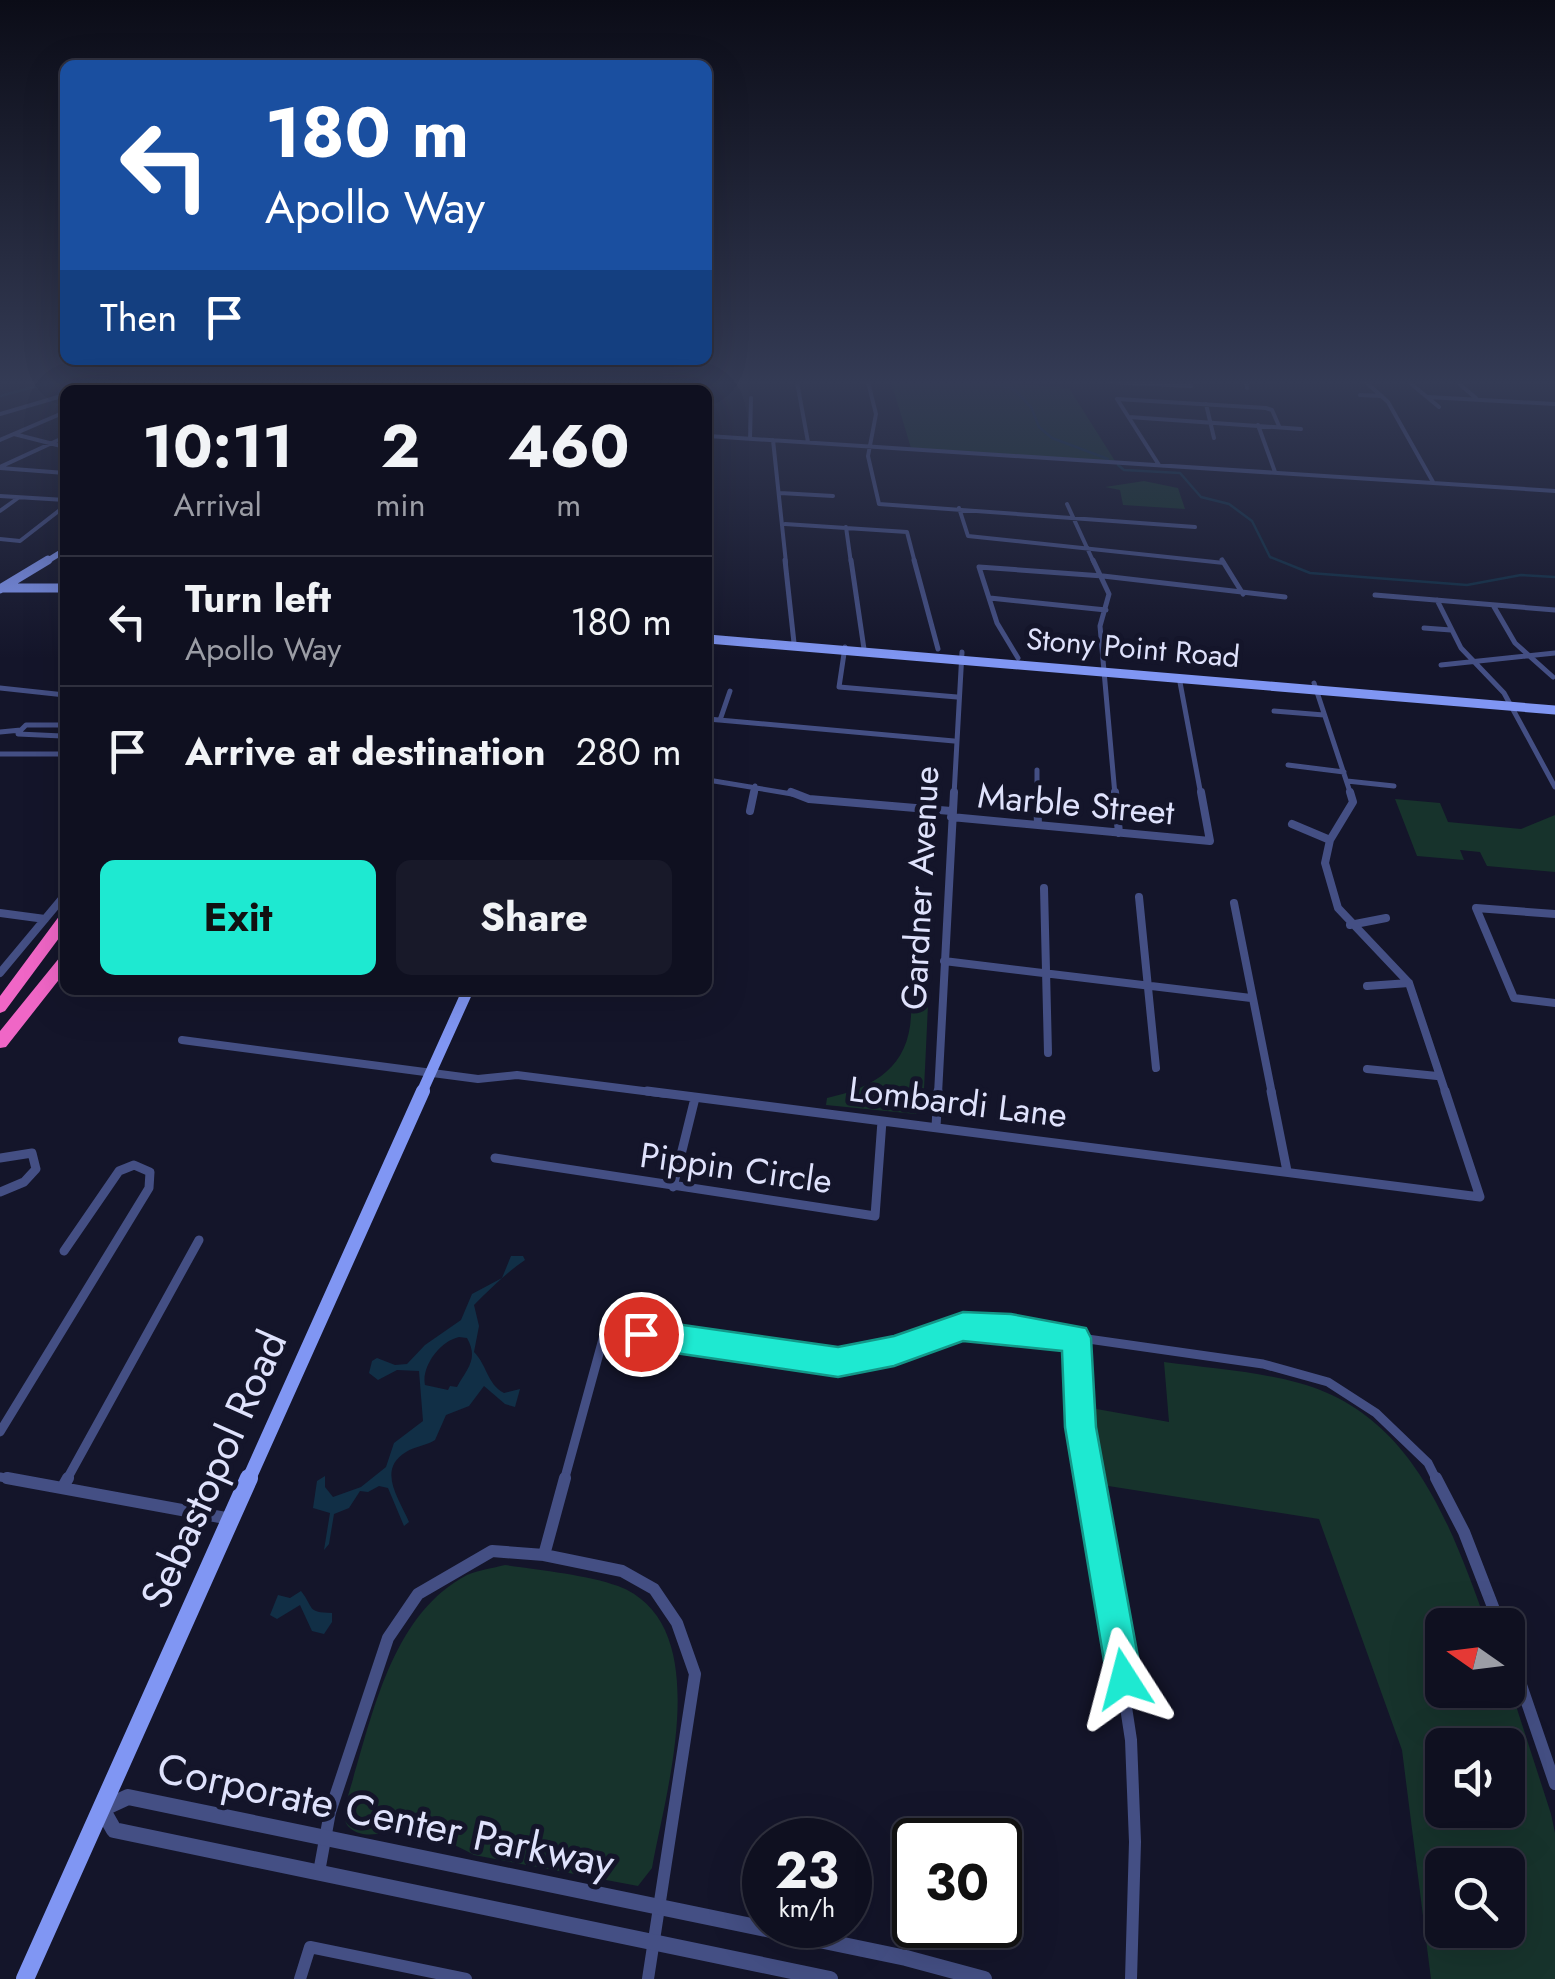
<!DOCTYPE html>
<html lang="en">
<head>
<meta charset="utf-8">
<style>
  :root { --surface:#0f1020; --page:#181929; --text:#f1f3f6; --muted:#9b9da5; --line:#2f303e; --accent:#1ee9d1 }
  body { margin:0; font-family:Jost,sans-serif; background:var(--page); color:var(--text); height:100vh; display:flex; flex-direction:column; font-size:38px; white-space:nowrap }
  * { box-sizing:border-box; margin:0 }
  p { font-size:32px; color:var(--muted) }
  .icon { flex:none; width:55px; height:55px; fill:none; stroke:currentColor; stroke-width:2; stroke-linecap:round; stroke-linejoin:round }
  .map { position:relative; flex:1; overflow:hidden }
  .sheet { position:absolute; left:60px; top:385px; width:652px; height:610px; display:flex; flex-direction:column; background:var(--surface); border-radius:15px; box-shadow:0 10px 40px #0002,0 0 0 2px var(--line) }
  .sheet>* { flex:none }
  .guide { position:absolute; left:60px; top:60px; width:652px; height:305px; border-radius:15px; box-shadow:0 10px 40px #0002,0 0 0 2px var(--line); background:#1a4fa0; color:#fff; overflow:hidden }
  .needle { width:65px; rotate:284deg }
  .buttons { position:absolute; left:1425px; top:1608px; display:grid; gap:20px }
  .buttons a { display:grid; place-items:center; width:100px; height:100px; border-radius:15px; background:var(--surface); box-shadow:0 10px 40px #0002,0 0 0 2px var(--line); font-size:50px }
  .speed { position:absolute; left:742px; top:1818px; display:flex; gap:20px; font-size:50px; font-weight:700; text-align:center }
  .speed>* { display:grid; place-content:center; width:130px; height:130px; border-radius:50%; background:var(--surface); box-shadow:0 10px 40px #0002,0 0 0 2px var(--line); line-height:1 }
  .speed small { font-size:25px; font-weight:400 }
  .speed .limit { border:5px solid #111; border-radius:15px; background:#fff; color:#111 }
  .pin { position:absolute; display:grid; place-items:center; width:85px; height:85px; color:#fff; margin:-42px; border:5px solid #fff; border-radius:50%; box-shadow:0 2px 10px #0007 }
  .me { position:absolute; width:110px; margin:-55px; rotate:351deg; stroke-linejoin:round; filter:drop-shadow(0 0 8px #0008) }
  .turn { display:flex; align-items:center; gap:35px; height:210px; padding:0 40px; font-size:45px }
  .turn .icon { width:130px; height:130px; stroke-width:2.5 }
  .turn b { display:block; font-size:70px; line-height:85px }
  .then { display:flex; align-items:center; height:95px; padding:0 40px; background:#0003; gap:20px; font-size:38px }
  .eta { display:flex; justify-content:space-evenly; align-items:center; height:170px; text-align:center }
  .eta b { font-size:60px; font-weight:700; line-height:70px }
  .cta { display:flex; gap:20px; margin-top:auto; padding:20px 40px }
  .cta a { flex:1; height:115px; border-radius:15px; background:var(--accent); color:#111; font-size:40px; font-weight:700; line-height:115px; text-align:center }
  .cta a+a { background:var(--page); color:var(--text) }
  ul { padding:0; list-style:none }
  li { display:flex; align-items:center; gap:30px; height:130px; padding:0 40px; border-top:2px solid var(--line) }
  li div { flex:1 }
  li b { display:block; font-size:38px }
  li em { font-style:normal }
  .map>svg:first-child { display:block }
</style>
</head>
<body>
<div class="map">
<svg width="1555" height="1979" viewBox="0 0 1555 1979">
  <rect width="100%" height="100%" fill="#14152a"/>
  <path fill="#17332c" fill-rule="evenodd" d="M891,382H991L1069,388L1115,461L911,448Z
    M1144,481L1178,488L1185,509L1123,505L1120,490L1105,487Z
    M1395,799L1440,803L1448,822L1521,829L1555,815V872L1487,866L1480,852L1460,850L1464,860L1417,856Z
    M911,1002L928,1005L923,1111L916,1114L826,1105L827,1098C880,1086 914,1063 911,1002Z
    M1164,1362C1208,1368 1256,1371 1299,1383C1413,1414 1451,1526 1487,1625H1442V1690H1508V1681L1551,1814L1555,1833V1979H1431L1402,1750L1319,1519L1102,1485L1091,1408L1169,1422ZM1442,1745H1508V1810H1442ZM1442,1865H1508V1930H1442Z
    M505,1565C539,1570 588,1575 618,1586C718,1624 665,1793 652,1868L638,1886L474,1855C452,1842 430,1836 405,1832C388,1830 364,1841 350,1828C343,1822 344,1813 345,1805C371,1726 387,1617 467,1575C479,1570 493,1568 505,1565Z"/>
  <path fill="#112f46" fill-rule="evenodd" d="M511,1256H523L525,1260C507,1272 490,1289 474,1305L479,1326L474,1352C487,1365 487,1384 504,1393L520,1389L515,1407L505,1404L484,1386L469,1406L446,1415L435,1440C426,1446 415,1446 406,1452C376,1470 400,1500 409,1522L404,1526L388,1488L379,1486L368,1492L360,1491L349,1508L334,1514L329,1544L324,1550L330,1513L313,1508L317,1481L325,1476V1487L333,1497L361,1487L386,1467L394,1443L423,1421L419,1371L397,1370L378,1380L369,1373L372,1361L377,1358L395,1365L407,1364L425,1345L461,1320L472,1294L502,1278ZM459,1337L467,1338C479,1359 467,1369 457,1387L450,1386L448,1390L425,1385C421,1367 440,1341 459,1337Z
    M301,1591C315,1609 306,1612 332,1613V1622L324,1634L312,1631L300,1605L277,1619L270,1615L278,1595L290,1598Z"/>
  <g fill="none" stroke-linecap="round" stroke-linejoin="round">
    <path stroke="#112f46" stroke-width="2.5" d="M989,382L1015,390L1031,407L1039,427L1052,438L1108,459
      M0,396L53,382
      M1118,465L1124,470L1180,473L1201,497L1229,504L1252,521L1270,557L1310,573L1467,585L1521,575L1555,577"/>
    <path stroke="#444f84" stroke-width="4" d="M222,382L297,388
      M797,382L808,442
      M868,382L876,414L868,456L879,504L1195,527
      M1111,382L1191,386
      M1246,382L1247,388
      M1366,382L1388,402L1433,482
      M1409,382L1439,407
      M1457,382L1476,398
      M343,388L375,390
      M114,390L175,382
      M1360,395L1382,396
      M1428,397L1555,404
      M1117,399L1266,408L1272,410L1279,426
      M1117,399L1159,465
      M1206,404L1214,438
      M0,414L65,395
      M1129,417L1301,429
      M1258,425L1275,472
      M14,434L65,447
      M708,436L1555,491
      M750,439L751,398
      M0,440L65,412
      M773,440L786,563
      M0,467L65,437
      M0,468L65,473
      M780,493L833,496
      M0,496L65,500
      M1067,504L1094,563
      M959,508L968,536L1224,563
      M0,511L18,498
      M785,524L907,532L915,563
      M846,527L851,563
      M0,539L20,541L65,506"/>
    <path stroke="#444f84" stroke-width="5" d="M785,560L794,643
      M851,560L864,649
      M914,560L938,649
      M1093,560L1109,594L1100,626L1115,795
      M1222,560L1243,594
      M1375,595L1555,610
      M990,598L1106,610
      M1437,600L1461,648L1504,693L1555,787
      M1493,605L1515,643L1553,677
      M1424,628L1451,630
      M845,647L839,687L957,697
      M1018,658L997,623L979,567L1103,576L1285,597
      M1441,665L1555,653
      M1179,677L1201,795
      M1314,683L1351,795
      M0,688L65,695
      M1274,711L1324,715
      M708,719L954,741
      M720,720L730,691
      M0,732L21,730L26,725H65
      M18,734L62,736L65,732
      M0,754H65
      M1288,765L1344,772
      M1037,770V795
      M708,780L798,795
      M1347,781L1394,786
      M753,795L755,786
      M954,795L962,652"/>
    <path stroke="#444f84" stroke-width="8" d="M791,792L809,799L951,811
      M1037,792L1038,825
      M1115,792L1119,833
      M1350,792L1353,802L1330,840L1325,863L1338,908L1409,983L1446,1094
      M750,811L754,792
      M951,817L1210,841L1201,792
      M1292,824L1330,840
      M1044,888L1048,1053
      M1139,897L1156,1068
      M1234,903L1272,1094
      M0,913L45,919
      M1555,914L1476,908L1514,998L1555,1003
      M1350,925L1386,918
      M944,961L1251,998
      M0,973L65,895
      M1367,986L1409,983
      M182,1040L478,1079L517,1075L667,1094
      M1367,1069L1437,1076
      M938,1094L954,792"/>
    <path stroke="#444f84" stroke-width="9" d="M647,1091L1480,1197L1445,1091
      M1271,1091L1287,1171
      M936,1127L938,1091
      M0,1158L32,1153L36,1169L24,1182L0,1192
      M495,1158L875,1216L882,1121
      M673,1187L695,1098
      M1076,1338L1092,1481
      M0,1432L149,1188L150,1172L134,1165L119,1171L64,1251
      M0,1477L20,1481
      M66,1481L199,1240
      M564,1481L606,1328L838,1362L894,1351L963,1327L1011,1328L1263,1364L1328,1382L1376,1413L1428,1463L1437,1481"/>
    <path stroke="#444f84" stroke-width="12" d="M7,1478L231,1519
      M1091,1478L1131,1740L1135,1842L1131,1979
      M1436,1478L1464,1532L1500,1625
      M63,1487L68,1478
      M544,1555L565,1478
      M1508,1647L1555,1784
      M319,1872L330,1812L388,1638L418,1594L492,1551L544,1555L622,1571L654,1589L677,1623L695,1674L648,1979
      M300,1979L310,1947L466,1979"/>
    <path stroke="#444f84" stroke-width="16" d="M830,1979L114,1830L102,1809L128,1797L906,1958L984,1979"/>
    <path stroke="#8096f3" stroke-width="6" d="M650,382V390
      M321,390L335,382
      M44,563L65,550"/>
    <path stroke="#8096f3" stroke-width="9" d="M4,588H65
      M0,589L48,560
      M708,639L1555,710"/>
    <path stroke="#8096f3" stroke-width="11" d="M421,1094L468,990"/>
    <path stroke="#8096f3" stroke-width="14" d="M248,1481L423,1091"/>
    <path stroke="#8096f3" stroke-width="18" d="M25,1979L249,1478"/>
    <path fill="#f066c6" fill-rule="evenodd" d="M418,382H426L419,390H411Z
      M431,382H439L433,390H425Z
      M65,914V930L5,1011L0,1013V996L60,915Z
      M65,955V972L6,1047L0,1048V1031L60,957Z"/>
  </g>
  <linearGradient id="sky" x2="0" y2="1"><stop stop-color="#0b0c17"/><stop offset="0.58" stop-color="#343b55"/><stop offset="1" stop-color="#343b55" stop-opacity="0"/></linearGradient>
  <rect width="1555" height="659" fill="url(#sky)"/>
  <path fill="#1ee9d1" stroke="#149788" stroke-width="2.5" d="M963,1312L1011,1314L1086,1328L1091,1338L1096,1427L1142,1679L1137,1691L1124,1697L1112,1691L1107,1679L1065,1427L1062,1351L963,1341L894,1366L838,1377L641,1348L631,1344L626,1334L631,1323L641,1319L838,1347L894,1336Z"/>
  <g text-anchor="middle" stroke-width="10" stroke-linejoin="round" paint-order="stroke">
    <g font-size="30" fill="#dfe2fc" stroke="#14152a">
      <text transform="translate(1133 648) rotate(5)" y="10">Stony Point Road</text>
    </g>
    <g font-size="35" fill="#dfe2fc" stroke="#14152a">
      <text transform="translate(1076 804) rotate(5)" y="12">Marble Street</text>
      <text transform="translate(920 888) rotate(-87)" y="12">Gardner Avenue</text>
      <text transform="translate(958 1102) rotate(7)" y="12">Lombardi Lane</text>
      <text transform="translate(736 1168) rotate(8)" y="12">Pippin Circle</text>
    </g>
    <g font-size="42" fill="#dfe2fc" stroke="#14152a">
      <text transform="translate(213 1469) rotate(-66)" y="15">Sebastopol Road</text>
      <text transform="translate(386 1815) rotate(12)" y="15">Corporate Center Parkway</text>
    </g>
  </g>
</svg>
<div class="buttons">
<a><svg class="needle" viewBox="-14 -14 28 28"><path d="M0-13l5 13h-10z" fill="#e53935"/><path d="M0 13l5-13h-10z" fill="#9b9da5"/></svg></a>
<a><svg class="icon" aria-label="sound" viewBox="0 0 24 24"><path d="M4 9h4l5-4v14l-5-4H4zM17 9q2 3 0 6"/></svg></a>
<a><svg class="icon" aria-label="search" viewBox="0 0 24 24"><circle cx="10" cy="10" r="6"/><path d="M15 15l6 6"/></svg></a>
</div>
<div class="speed"><div>23<small>km/h</small></div><div class="limit">30</div></div>
<div class="pin" style="left:641px;top:1334px;background:#d93025"><svg class="icon" aria-label="arrive" viewBox="0 0 24 24"><path d="M6 21V4h12l-3 4 3 4H6"/></svg></div>
<svg class="me" style="left:1124px;top:1679px" viewBox="-20 -20 40 40"><path d="M0-17L14 15 0 8-14 15z" fill="#1ee9d1" stroke="#fff" stroke-width="4"/></svg>
<div class="guide">
<div class="turn"><svg class="icon" aria-label="left" viewBox="0 0 24 24"><path d="M17 20v-9H6M10 6l-5 5 5 5"/></svg><div><b>180 m</b>Apollo Way</div></div>
<div class="then">Then<svg class="icon" aria-label="arrive" viewBox="0 0 24 24"><path d="M6 21V4h12l-3 4 3 4H6"/></svg></div>
</div>
<section class="sheet">
<div class="eta">
<div><b>10:11</b><p>Arrival</p></div>
<div><b>2</b><p>min</p></div>
<div><b>460</b><p>m</p></div>
</div>
<ul>
<li><svg class="icon" aria-label="left" viewBox="0 0 24 24"><path d="M17 20v-9H6M10 6l-5 5 5 5"/></svg><div><b>Turn left</b><p>Apollo Way</p></div><em>180 m</em></li>
<li><svg class="icon" aria-label="arrive" viewBox="0 0 24 24"><path d="M6 21V4h12l-3 4 3 4H6"/></svg><div><b>Arrive at destination</b></div><em>280 m</em></li>
</ul>
<div class="cta"><a>Exit</a><a>Share</a></div>
</section>
</div>
</body>
</html>
